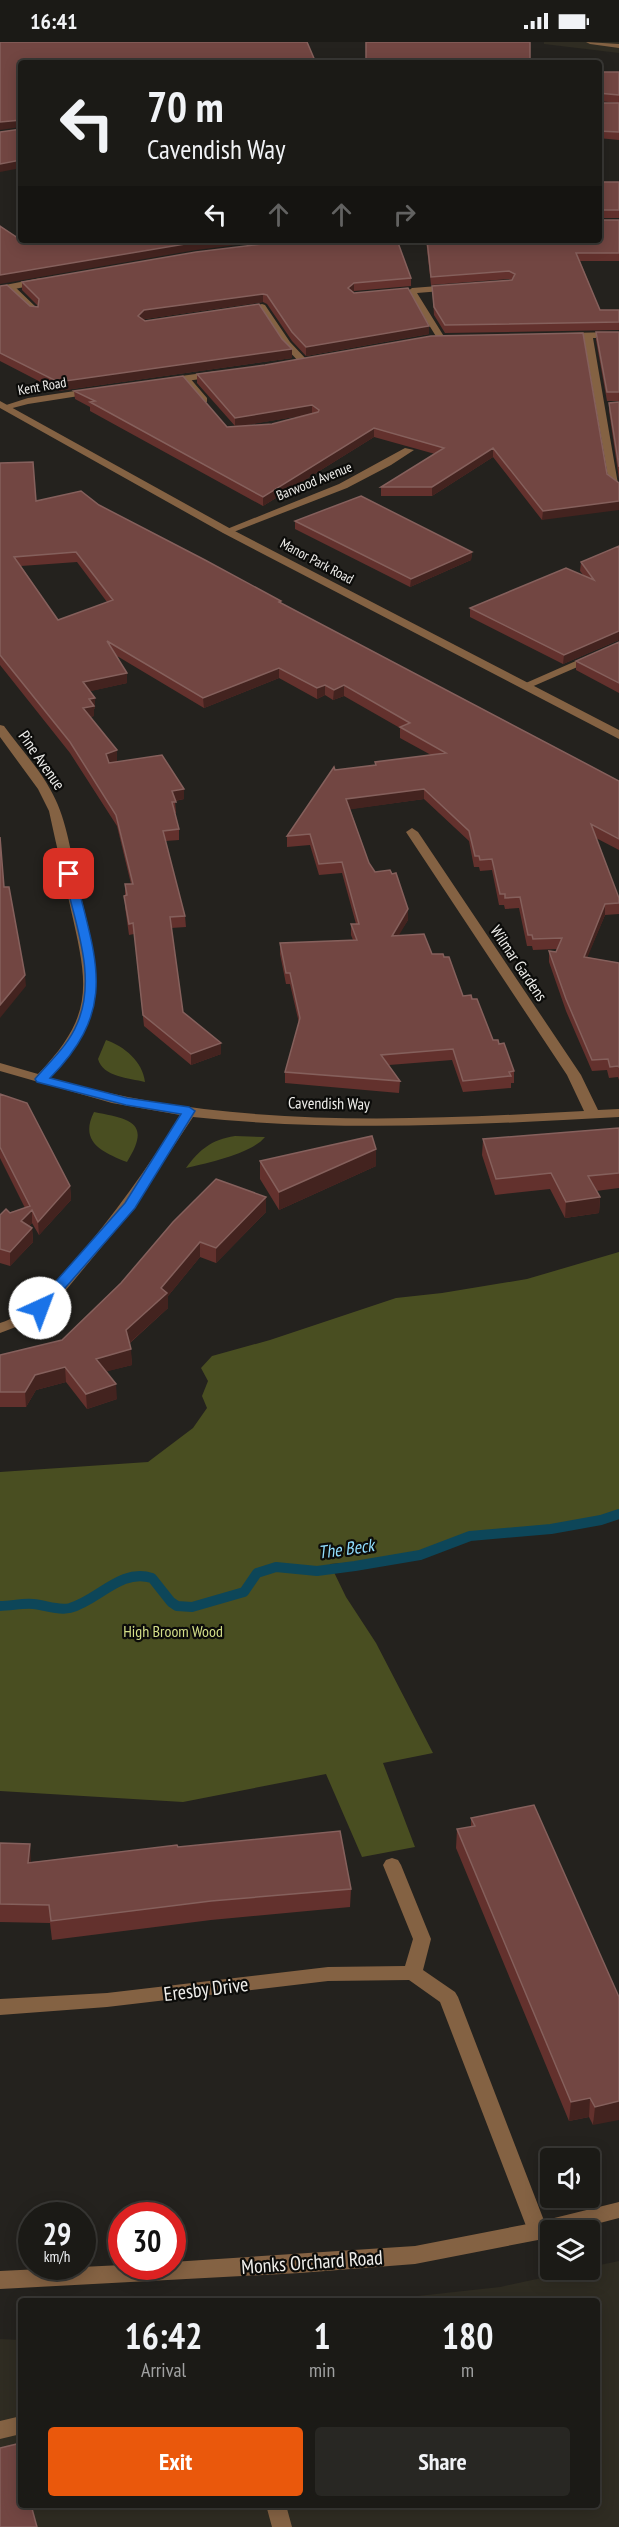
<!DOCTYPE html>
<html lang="en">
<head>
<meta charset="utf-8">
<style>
  :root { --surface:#1b1a16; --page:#282723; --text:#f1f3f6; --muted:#a0a1a1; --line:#393835; --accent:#ea580c }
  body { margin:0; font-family:"PT Sans Narrow",sans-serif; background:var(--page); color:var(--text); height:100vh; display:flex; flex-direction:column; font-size:22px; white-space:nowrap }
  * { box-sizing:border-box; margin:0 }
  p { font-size:20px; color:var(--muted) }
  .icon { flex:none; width:33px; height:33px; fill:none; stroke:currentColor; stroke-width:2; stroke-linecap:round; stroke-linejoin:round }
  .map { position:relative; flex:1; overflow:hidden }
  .drawer { position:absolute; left:18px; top:2256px; width:582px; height:210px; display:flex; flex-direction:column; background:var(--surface); border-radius:6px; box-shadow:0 3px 15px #0003,0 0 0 2px var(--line) }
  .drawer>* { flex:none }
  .guide { position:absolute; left:18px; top:18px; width:584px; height:183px; border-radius:6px; box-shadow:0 3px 15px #0003,0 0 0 2px var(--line); background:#1b1a16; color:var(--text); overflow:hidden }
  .tools { position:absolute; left:540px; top:2106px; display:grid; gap:12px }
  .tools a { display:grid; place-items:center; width:60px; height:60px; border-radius:6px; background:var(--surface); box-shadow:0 3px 15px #0003,0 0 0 2px var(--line); font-size:30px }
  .speed { position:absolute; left:18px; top:2160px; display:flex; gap:12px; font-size:30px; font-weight:700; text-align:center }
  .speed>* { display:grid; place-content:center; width:78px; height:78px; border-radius:50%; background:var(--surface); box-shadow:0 3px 15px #0003,0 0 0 2px var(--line); line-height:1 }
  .speed small { font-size:15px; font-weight:400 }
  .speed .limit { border:9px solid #d22; background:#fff; color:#111 }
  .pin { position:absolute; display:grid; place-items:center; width:51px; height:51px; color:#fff; margin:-26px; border-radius:12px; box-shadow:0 3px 9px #0006 }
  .me { position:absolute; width:66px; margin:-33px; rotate:43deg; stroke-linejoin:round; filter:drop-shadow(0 0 4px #0008) }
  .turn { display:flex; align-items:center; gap:21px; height:126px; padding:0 30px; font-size:27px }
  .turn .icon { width:78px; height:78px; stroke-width:2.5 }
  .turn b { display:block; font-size:42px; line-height:51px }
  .lanes { display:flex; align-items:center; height:57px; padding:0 30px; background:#0003; justify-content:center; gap:30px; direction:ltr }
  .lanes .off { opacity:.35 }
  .eta { display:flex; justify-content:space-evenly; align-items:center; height:102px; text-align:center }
  .eta b { font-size:36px; font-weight:800; line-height:42px }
  .button { display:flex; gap:12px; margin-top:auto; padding:12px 30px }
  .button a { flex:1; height:69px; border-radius:6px; background:var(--accent); color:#fff; font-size:24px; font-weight:800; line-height:69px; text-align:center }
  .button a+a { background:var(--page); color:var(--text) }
  .status { display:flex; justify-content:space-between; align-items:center; height:42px; padding:0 30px; background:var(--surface); direction:ltr }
  .status svg { height:16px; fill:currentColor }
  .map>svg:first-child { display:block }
</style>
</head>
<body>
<div class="status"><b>16:41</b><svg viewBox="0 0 49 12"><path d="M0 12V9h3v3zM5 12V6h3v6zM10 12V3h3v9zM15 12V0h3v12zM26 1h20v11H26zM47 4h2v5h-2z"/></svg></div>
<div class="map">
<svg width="619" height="2485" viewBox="0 0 619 2485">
  <rect width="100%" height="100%" fill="#24221e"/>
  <path fill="#2f2c22" d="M544,0H619V11L544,2Z
    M619,2219V2485H0V2297L21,2298V2463H597V2259H372L500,2245L578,2228H590V2225Z"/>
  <path fill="#494e21" d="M106,998C124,1004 143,1020 145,1040C129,1036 103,1035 98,1017Z
    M94,1070C130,1077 152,1080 127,1120C102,1110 79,1100 94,1070Z
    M235,1094L265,1095C253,1111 205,1122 186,1126C200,1107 211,1098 235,1094Z
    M619,1210V1471L603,1477L552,1486L470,1491L422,1510L357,1520L330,1522L346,1555L376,1601L433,1711L383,1721L415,1805L362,1815L326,1732L183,1760L0,1749V1430L148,1420L193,1386L207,1366L202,1354L208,1339L201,1326L212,1314L270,1298L396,1256L442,1251L527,1237Z"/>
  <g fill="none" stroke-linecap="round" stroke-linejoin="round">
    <path stroke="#0d4659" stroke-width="10" d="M0,1564C11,1564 22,1561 33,1562C46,1563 57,1569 70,1566C99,1558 120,1526 152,1536L171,1560L177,1564L192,1565L244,1550L257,1531L276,1525L317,1529L355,1524L420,1513L470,1494L551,1487L601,1478L619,1472"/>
    <path fill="#846243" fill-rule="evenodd" d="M586,0L619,2V6L590,2Z
      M7,243H13L38,267V271H32L7,247Z
      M451,243L454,244V248L417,251L445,296L441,299L437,296L408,249L412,246Z
      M262,262L265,263L290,300L307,318V322H301L284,304L260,268L243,270L239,267Z
      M183,335H189L207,356V360H201L183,339Z
      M21,2374V2392L0,2397V2379Z
      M266,2463H286L292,2485H272Z"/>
    <path fill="#846243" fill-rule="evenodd" d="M41,236L44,237V241L0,250V244Z
      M619,290V296H593L619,448L609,441L584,297H565L560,294L565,291Z
      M217,329L220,330V334L167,342L162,339L167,336Z
      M95,346L100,349L98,351L28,362L5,368L0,365L28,356Z
      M405,406L414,408L391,423L347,446L231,491L227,492L222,489L339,442Z
      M619,600V607L529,646L525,647L519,644Z
      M0,683L4,684C19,705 38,725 50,747C66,774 70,807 77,838C97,923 117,966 50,1036C224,1087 405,1079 584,1069L567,1033L406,790L412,786L418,790L581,1033L598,1068L619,1067V1075C476,1083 335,1090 193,1075L129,1172L66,1248L49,1266L29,1280L0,1291V1281C32,1271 52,1245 73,1221C113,1174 148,1126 180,1073L112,1061L0,1029V1021L38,1032C95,973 88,943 71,868C64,835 56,802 49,769L38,747L0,695Z
      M392,1816L398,1818L401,1823L431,1897L423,1928L455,1950L458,1955L548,2189L545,2195L538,2198L531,2195L528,2189L440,1960L409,1938L328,1939L107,1965L0,1973V1957L107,1951L328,1925L405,1924L413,1897L383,1823L386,1818Z"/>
    <path fill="#846243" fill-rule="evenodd" d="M0,359L231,487L619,688V697L223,491L0,366Z
      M619,2160V2176L573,2188H550V2194L538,2198L415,2222L300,2231L0,2247V2229L122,2223L172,2224V2220L415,2204L538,2180Z"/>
  </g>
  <path fill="#63312d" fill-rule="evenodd" d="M598,30H619V61L598,59Z
    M598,61H619V98L598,96Z
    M598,140H619V176H598Z
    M619,178V219H580L600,268H619V288L445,291L434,273L432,244L511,238L509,237L431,243L426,198H598Z
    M411,236V244L354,249L353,250L429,284V292L306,314L292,299L267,262L263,260L145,277L144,278L292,316L58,349L0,319V244L30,264L38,265V264L22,248V240Z
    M596,290H619V359H607L596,298Z
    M197,332L607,432L618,441L542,478L493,415L432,454H381V445L435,412L374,395L263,464L90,369V365L75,357L74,349L227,385L235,384L197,341ZM312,372L272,382L239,384Z
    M619,360V437L609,369V361Z
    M0,421L36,459L99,463L281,559V561L619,739V808L596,796L619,856V872L605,873L587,915L619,921V1038L618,1035L609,1036L607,1028L592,1029L566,969L549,920V909L556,910L557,907L533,908L532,904H527L519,866L505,867L504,863H499L492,828L480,829L479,825H474L469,799L424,757L350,767L369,821L408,878L398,893L432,912L463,954L514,1029V1041H511V1046L463,1050L452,1018L389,1023L400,1039L399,1051L285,1041V1030L299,981L290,942H286L280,912V901L353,898L351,893V882H356L342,831L319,833L310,803L287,805V794L335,728L375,723V720L431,713L400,696V686L344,654L333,658L325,653L317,657L279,636L204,666L117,614L127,641L90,649L95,666L94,667V674L90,675L117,708V719L112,721L184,757L175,759L176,771H175L179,787V798L165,799L185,874L186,885L171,886L183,970L221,1012L191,1023L144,984L134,892L129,893L125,865V842H131L117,784L70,711L0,623ZM77,520L107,560L58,578L21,524Z
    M295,479L472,510L471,518L410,545L295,487Z
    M619,504V598L563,622L470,575V566L584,534L580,529L581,520Z
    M619,600V651L576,628V619Z
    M0,1052L70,1144L71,1158L39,1193L32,1181L29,1184L32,1186L33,1200L10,1224L0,1221V1173L25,1166L0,1116Z
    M619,1086V1146L596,1149L600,1155L599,1171L565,1176L550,1147L495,1153L482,1113L483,1097Z
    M376,1107V1124L279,1168L260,1137V1119Z
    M266,1155V1170L216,1221L200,1215L168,1254V1266L130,1301L132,1323L107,1329L117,1357L87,1367L66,1340L36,1348L26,1365H0V1313L62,1298L121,1241Z
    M471,1776L619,1955L593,2083L589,2075L569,2079L456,1806L457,1787L471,1785Z
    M0,1801L31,1820L178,1805L351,1847L350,1865L211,1878L52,1898L50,1881L0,1880Z"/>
  <path fill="#43231f" d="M21,78V85L0,88V80Z
    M21,118V126L0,130V122Z
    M209,198H277L196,208L0,242V233Z
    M354,241V249L348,254V246Z
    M263,252V260L145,277L139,282L138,274L144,268Z
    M429,284V292L306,314V305Z
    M292,307V316L58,349V340Z
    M312,363V372L235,385V376Z
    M374,386V395L263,464V455Z
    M493,406V415L432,454V445Z
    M619,459V468L542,478L543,469Z
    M472,510L471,518L410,545L411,537Z
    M619,589V598L563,622L564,613Z
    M279,626V636L204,666L203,656Z
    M127,631V641L83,651V640Z
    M325,643V653L317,657V646Z
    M344,643V654L333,658L334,648Z
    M95,656V666L94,667V674L83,676V666L89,657Z
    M117,708V719L107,723L106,712Z
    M184,747V757L173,759L172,749Z
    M424,747V757L346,768V757Z
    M605,862V873L583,926L584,915Z
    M408,867V878L392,905V894Z
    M25,933L26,944L0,976V963Z
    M221,1001V1012L191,1023V1012Z
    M376,1107V1124L279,1168V1150Z
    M70,1144L71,1158L39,1193L38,1180Z
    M266,1155V1170L216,1221V1206Z
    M600,1155L599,1171L565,1176L566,1160Z
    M32,1168V1181L22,1192L21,1179Z
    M32,1186L33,1200L10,1224V1210Z
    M200,1200V1215L168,1254V1266L127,1303L126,1288Z
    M131,1307L132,1323L97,1332L96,1317Z
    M65,1325L66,1340L36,1348L26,1365L25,1350L35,1333Z
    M116,1342L117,1357L87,1367L86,1352Z
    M30,1802L31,1820L28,1821Z
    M590,2056L589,2075L569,2079L571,2060Z
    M619,2059V2078L593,2083L595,2065Z"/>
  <path fill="#724642" stroke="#85605c" stroke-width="1.5" fill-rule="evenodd" d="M0,0H307L316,21H21V78L0,80Z
    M366,0H530V21H362H366Z
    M598,30H619V53L598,51Z
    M598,61H619V90L598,89Z
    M21,87V118L0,122V90Z
    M598,140H619V168H598Z
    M598,178H619V211H576L600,268H619V280L445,283L434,265L432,244L512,238L515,232L509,229L431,235L427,198H598Z
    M0,184L24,200L44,198H209L0,233Z
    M295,198H397L411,236L354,241L348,246L354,251L408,246L429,284L306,305L292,290L267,253L263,252L144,268L138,274L145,279L259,262L282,297L292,307L58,340L0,311V244L7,243L30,264L38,265L39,257L22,240L196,210Z
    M596,290H619V350H607Z
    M583,291L607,432L619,441V459L543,469L493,406L432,445H381L444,406L374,386L263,455L90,360L95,359L74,349L183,334L227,385L272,382L318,370L319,368L312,363L235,376L197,332L265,323L431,294Z
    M619,360V425L609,361Z
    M33,420L36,459L81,449L99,463L205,518L281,559L279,560L619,739V797L591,782L619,856V861L605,862L584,915L619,921V1025L618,1024L610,1025L608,1017L592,1018L566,957L549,909L556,910L562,896L533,897L532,893H528L520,855L505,856V852H500L492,817L480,818L479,814H475L469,789L424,747L346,757L369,821L375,830L390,828L392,832L396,831L408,867L392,894L424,892L432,912H443L444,915H449L463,954L471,953L472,957H477L493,998H498L499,1002L504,1001L514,1029L509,1030L511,1034L463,1039L453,1007L381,1013L400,1039L285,1030L300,976L290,931H286L280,901L357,898L351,882H359L342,820L319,822L310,792L287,794L334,725L335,728L376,723L375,720L446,711L400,685L410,681L344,643L334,648L325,643L317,646L279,626L203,656L107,599L127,631L83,640L95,656L89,657L94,664L83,666L117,708L106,712L109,721L162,713L184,747L172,749L176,760H172L179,787L163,789L185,874L170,875L183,970L221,1001L191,1012L143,973L133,881L129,882L124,854L127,853L125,842H133L116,773L70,700L0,613V421ZM76,510L113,558L58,578L14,515Z
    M361,454L472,510L411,537L295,479Z
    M619,504V589L564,613L470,566L566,526L594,538L581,520Z
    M619,600V641L576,619Z
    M0,795L4,845H9L25,933L0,963Z
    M0,1052L27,1061L70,1144L38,1180L32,1168L21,1179L32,1186L10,1210L0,1207V1173L6,1167L10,1171L30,1164L0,1105Z
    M619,1086V1131L588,1134L600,1155L566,1160L551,1131L496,1137L483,1097Z
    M372,1094L376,1107L279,1150L260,1119Z
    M216,1137L266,1155L216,1206L200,1200L161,1246L167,1251L126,1288L131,1307L96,1317L116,1342L86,1352L65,1325L35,1333L25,1350H0V1313L62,1298L121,1241L173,1180Z
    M534,1763L619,1955V2059L595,2065L590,2056L571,2060L457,1787L475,1784L471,1776Z
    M340,1789L351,1847L211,1859L51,1879L49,1863L0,1862V1801L30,1802L28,1821L177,1803L178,1805Z
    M17,2402L21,2418V2463H31L37,2485H0V2406Z"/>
  <path fill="#1a73e8" stroke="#114b97" stroke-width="1.5" d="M69,829L75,832C95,917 120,965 50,1036L127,1056L189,1065L195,1069L135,1166L45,1269L40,1270L33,1266L35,1263L125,1161L181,1072L126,1063L37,1040L35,1037C49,1020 68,1004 77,982C98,935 74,879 64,832Z"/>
  <g text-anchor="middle" stroke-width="4.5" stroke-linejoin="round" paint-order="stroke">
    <g font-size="14" fill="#efeeeb" stroke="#0c0c0a">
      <text transform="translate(42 344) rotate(-10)" y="5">Kent Road</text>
      <text transform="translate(314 439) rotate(-22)" y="5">Barwood Avenue</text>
      <text transform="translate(317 519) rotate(28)" y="5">Manor Park Road</text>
    </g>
    <g font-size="16" fill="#efeeeb" stroke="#0c0c0a">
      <text transform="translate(42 718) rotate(55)" y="6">Pine Avenue</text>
      <text transform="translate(519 921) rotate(56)" y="6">Wilmar Gardens</text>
      <text transform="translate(329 1061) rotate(1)" y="6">Cavendish Way</text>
    </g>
    <g font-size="16" fill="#d4df89" stroke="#0c0c0a">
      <text x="173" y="1595">High Broom Wood</text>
    </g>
    <g font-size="18" font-style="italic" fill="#90ddfd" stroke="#0c0c0a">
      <text transform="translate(346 1507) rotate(-8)" y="6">The Beck</text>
    </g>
    <g font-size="20" fill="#efeeeb" stroke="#0c0c0a">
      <text transform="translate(206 1947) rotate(-7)" y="7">Eresby Drive</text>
      <text transform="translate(312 2220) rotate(-4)" y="7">Monks Orchard Road</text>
    </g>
  </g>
</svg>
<div class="tools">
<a><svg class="icon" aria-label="sound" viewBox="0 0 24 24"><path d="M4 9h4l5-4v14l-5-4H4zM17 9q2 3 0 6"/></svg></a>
<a><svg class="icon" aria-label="layers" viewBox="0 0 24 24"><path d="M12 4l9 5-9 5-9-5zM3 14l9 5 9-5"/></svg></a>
</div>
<div class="speed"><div>29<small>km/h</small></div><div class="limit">30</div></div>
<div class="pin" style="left:69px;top:832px;background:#d93025"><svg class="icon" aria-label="arrive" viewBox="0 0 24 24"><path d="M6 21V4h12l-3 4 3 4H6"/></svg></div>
<svg class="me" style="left:40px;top:1266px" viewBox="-20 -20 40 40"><circle r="19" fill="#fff"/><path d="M0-13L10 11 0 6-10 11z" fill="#1a73e8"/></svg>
<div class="guide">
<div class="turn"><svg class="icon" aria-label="left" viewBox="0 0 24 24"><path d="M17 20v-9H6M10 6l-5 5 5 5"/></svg><div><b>70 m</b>Cavendish Way</div></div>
<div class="lanes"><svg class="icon" aria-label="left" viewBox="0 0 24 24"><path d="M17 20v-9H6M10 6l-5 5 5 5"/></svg><svg class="icon off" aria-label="ahead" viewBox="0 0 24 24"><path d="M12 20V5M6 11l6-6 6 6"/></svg><svg class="icon off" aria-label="ahead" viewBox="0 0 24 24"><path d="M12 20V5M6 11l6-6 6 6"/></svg><svg class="icon off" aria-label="right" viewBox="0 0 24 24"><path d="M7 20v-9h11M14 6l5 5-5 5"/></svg></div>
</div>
<section class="drawer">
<div class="eta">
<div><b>16:42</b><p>Arrival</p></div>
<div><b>1</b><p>min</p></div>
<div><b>180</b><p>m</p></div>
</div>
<div class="button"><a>Exit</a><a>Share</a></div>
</section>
</div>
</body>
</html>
